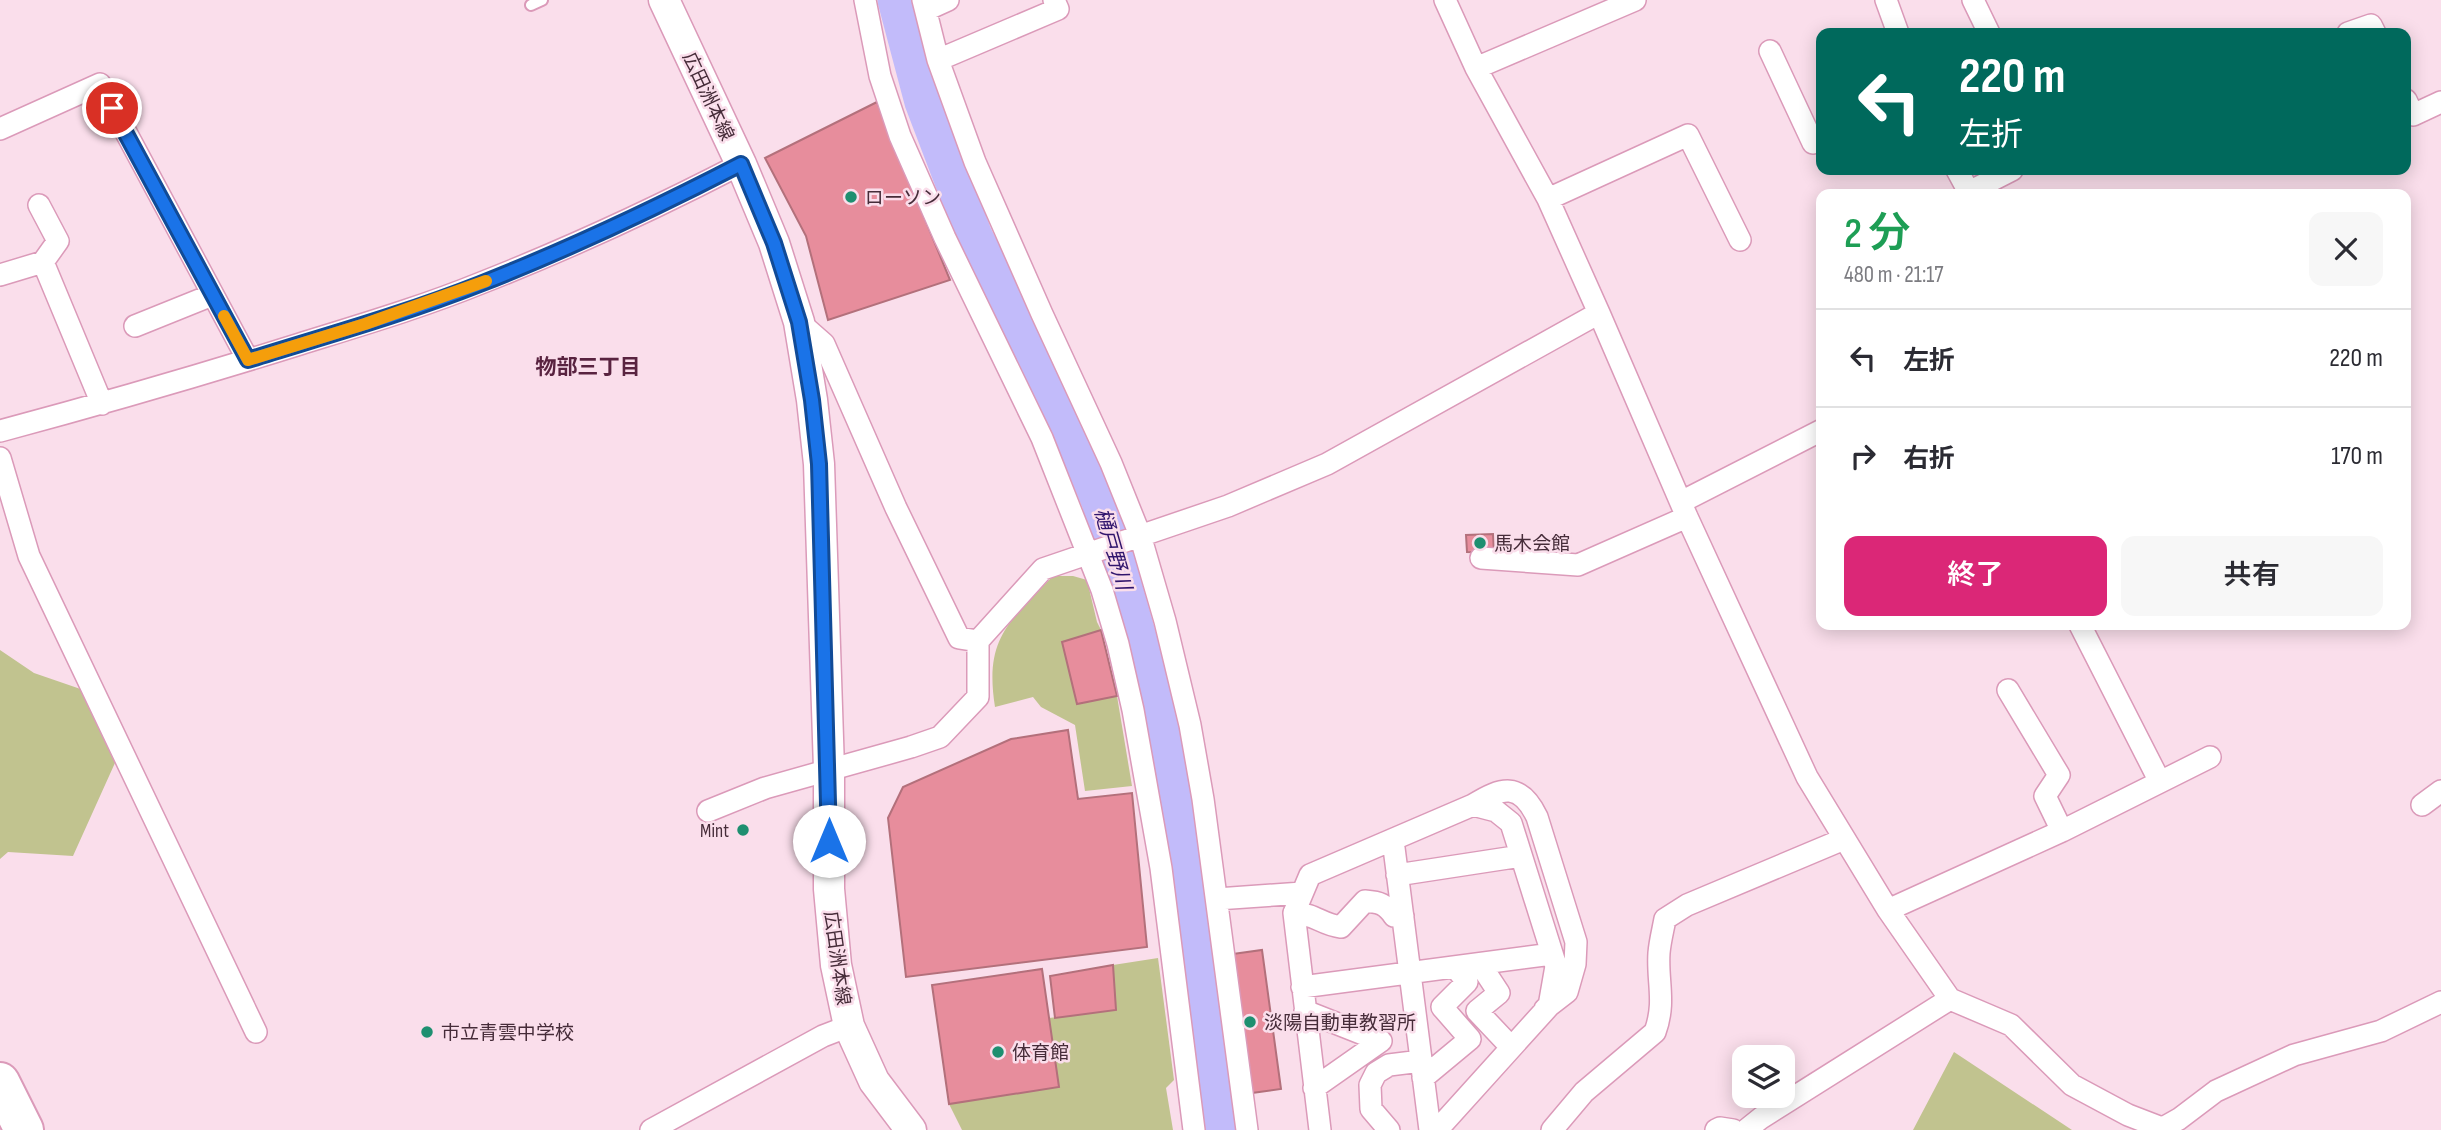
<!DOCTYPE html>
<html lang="ja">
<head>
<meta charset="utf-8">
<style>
  :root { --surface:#fff; --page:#f7f7f7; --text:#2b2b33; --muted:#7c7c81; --line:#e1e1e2; --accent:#db2777 }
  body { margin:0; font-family:"Sofia Sans Condensed","Noto Sans JP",sans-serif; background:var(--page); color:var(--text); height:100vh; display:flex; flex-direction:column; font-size:26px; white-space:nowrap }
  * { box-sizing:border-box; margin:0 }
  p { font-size:23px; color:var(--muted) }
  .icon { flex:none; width:38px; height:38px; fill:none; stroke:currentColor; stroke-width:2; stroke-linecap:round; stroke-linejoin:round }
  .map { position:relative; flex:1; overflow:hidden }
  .panel { position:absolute; left:1816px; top:189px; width:595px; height:441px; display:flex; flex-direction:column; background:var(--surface); border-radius:14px; box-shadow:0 4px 18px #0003 }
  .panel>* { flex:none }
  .guide { position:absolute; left:1816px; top:28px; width:595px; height:147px; border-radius:14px; box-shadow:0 4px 18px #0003; background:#00695c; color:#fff; overflow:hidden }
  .controls { position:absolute; left:1732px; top:1045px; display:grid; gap:14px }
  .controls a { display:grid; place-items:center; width:63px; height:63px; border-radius:14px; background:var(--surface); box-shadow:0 4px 18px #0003; font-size:35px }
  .pin { position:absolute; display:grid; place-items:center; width:60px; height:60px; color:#fff; margin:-30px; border:4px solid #fff; border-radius:50%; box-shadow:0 2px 7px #0007 }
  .me { position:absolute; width:77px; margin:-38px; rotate:0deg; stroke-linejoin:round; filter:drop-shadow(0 0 5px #0008) }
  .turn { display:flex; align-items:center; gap:24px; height:147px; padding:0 28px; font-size:32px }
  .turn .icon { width:91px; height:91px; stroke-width:2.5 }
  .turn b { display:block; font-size:49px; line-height:60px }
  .round { display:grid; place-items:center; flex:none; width:74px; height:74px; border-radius:14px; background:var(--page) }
  .summary { display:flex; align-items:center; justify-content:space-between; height:119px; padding:0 28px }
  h1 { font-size:42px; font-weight:600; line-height:52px; color:#1e9e55 }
  .action { display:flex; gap:14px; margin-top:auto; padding:14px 28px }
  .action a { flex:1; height:80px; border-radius:14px; background:var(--accent); color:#fff; font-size:28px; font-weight:600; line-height:80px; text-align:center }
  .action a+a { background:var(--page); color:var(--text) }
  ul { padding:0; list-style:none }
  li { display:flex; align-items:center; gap:21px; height:98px; padding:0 28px; border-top:2px solid var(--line) }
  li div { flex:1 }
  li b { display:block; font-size:26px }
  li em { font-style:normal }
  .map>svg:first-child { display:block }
</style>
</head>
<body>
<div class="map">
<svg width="2441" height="1130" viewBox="0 0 2441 1130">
  <rect width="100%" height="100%" fill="#fadeeb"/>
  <path fill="#c1c38f" d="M1053,576H1073L1087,580L1097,622L1101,630L1063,642L1117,696L1132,786L1085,791L1075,725L1041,707L1033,697L995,707C984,638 1009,622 1053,576Z
    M0,650L34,673L95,694L119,754L73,856L8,852L0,859Z
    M1158,958L1174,1080L1166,1088L1173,1130H962L949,1104L1059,1087L1049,1018L1116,1010L1113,965Z
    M1954,1052L2072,1130H1913Z"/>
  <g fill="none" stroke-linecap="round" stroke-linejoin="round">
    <path stroke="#c2bbfa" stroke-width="37" d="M896,0L923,102L974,236L1064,415L1100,502L1158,708L1193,917L1220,1130"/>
  </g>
  <path fill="#e78d9c" stroke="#b3707b" stroke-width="2" d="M877,102L950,280L828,320L806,236L765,158Z
    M1493,534L1494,553L1467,552L1466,535Z
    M1101,630L1117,696L1077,704L1062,642Z
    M1068,730L1078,799L1132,793L1147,947L906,977L888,818L903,787L1011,739Z
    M1262,950L1281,1089L1237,1095L1218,956Z
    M1113,965L1116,1010L1055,1018L1050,976Z
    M1042,969L1059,1087L949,1104L932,985Z"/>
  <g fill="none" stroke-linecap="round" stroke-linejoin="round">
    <defs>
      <path id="lane" d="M531,5L542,0"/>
      <path id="street" d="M865,0L880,76L900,136L945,238L1042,438L1102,590L1118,644L1133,710L1161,868L1194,1130
        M923,0L938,60L975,162L1042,314L1111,463L1140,535L1165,621L1190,725L1203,799L1247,1130
        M1445,0L1476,68L1548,199L1599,313L1687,517L1807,777L1888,910L1950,999L2011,1025L2072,1085L2128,1115L2167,1130
        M1886,0L1898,33
        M1973,0L1989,33
        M926,10L948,0
        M2348,33L2371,25L2375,33
        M1770,51L1813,143L1822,139
        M938,60L1058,9L1054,0
        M1476,68L1635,0
        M2406,100L2413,115L2441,102
        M0,129L100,84L248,360
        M1957,170L1970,194
        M1969,192L2012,170
        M1548,199L1688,135L1740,240
        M39,205L58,241L43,262L102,404
        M0,275L43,262
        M799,322L824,344L896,508L959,638L978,641
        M135,326L212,295
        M0,431C101,404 201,375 300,344C361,325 422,307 481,283C570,248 656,208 741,164
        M0,458L29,556L256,1032
        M1681,502L1822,430
        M1481,558L1578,565L1687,517
        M2080,625L2160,782
        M2008,690L2059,775L2045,796L2062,831
        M1473,805C1502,787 1520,782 1537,817L1576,942L1575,964L1567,992L1545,1009
        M2422,805L2441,791
        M708,811L765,788L911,747L940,737L978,697V641L1043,569L1228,506L1327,464L1599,313
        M1393,840L1430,1130
        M1397,875L1521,856
        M1217,899L1302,893
        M1888,910L2062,831L2210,757
        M1294,913C1316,914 1320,924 1341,927L1365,901C1379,902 1386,904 1394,916H1403
        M1480,964L1499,993L1477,1011L1511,1047
        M1302,987L1552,954
        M1305,1011L1381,1041L1314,1088
        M1423,1078L1470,1039L1442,1007L1467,982L1455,967
        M2163,1128L2179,1119L2216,1091L2294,1055L2381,1031L2441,1002
        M651,1130L823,1036L849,1026
        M1320,1130L1294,913L1310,875L1473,805L1496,811L1511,823L1556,966L1549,1006L1437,1130
        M1389,1130L1371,1109L1370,1085L1376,1073L1389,1065L1421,1061
        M1552,1130L1584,1092L1655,1032C1666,1002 1657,981 1659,953C1660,941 1663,930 1665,919L1687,905L1844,839
        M1716,1130L1720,1128L1733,1130
        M1746,1130L1761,1118L1950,999"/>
      <path id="secondary" d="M664,0L741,164L774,243L799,322L812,400L819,464L829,769V889L836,965L849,1026L874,1081L911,1130"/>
      <path id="highway" d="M0,1082L24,1130"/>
    </defs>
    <use href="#lane" stroke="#db9ab9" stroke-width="14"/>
    <use href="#street" stroke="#db9ab9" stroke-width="24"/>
    <use href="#secondary" stroke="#db9ab9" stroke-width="33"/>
    <use href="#highway" stroke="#db9ab9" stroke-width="42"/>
    <use href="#lane" stroke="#fff" stroke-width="10"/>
    <use href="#street" stroke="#fff" stroke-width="21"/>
    <use href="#secondary" stroke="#fff" stroke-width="30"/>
    <use href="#highway" stroke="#fff" stroke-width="38"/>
  </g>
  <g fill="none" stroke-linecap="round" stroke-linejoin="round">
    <defs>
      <path id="route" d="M112,108L248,360C325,336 404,314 480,284C569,249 656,208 741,164L774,243L799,322L812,400L819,464L829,841"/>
    </defs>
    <use href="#route" stroke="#114b97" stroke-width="18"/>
    <use href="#route" stroke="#1a73e8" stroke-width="12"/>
    <path stroke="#f59e0b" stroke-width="12" d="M224,316L248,360L365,324L486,281"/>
  </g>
  <g fill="#1e8f70" stroke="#fadeeb" stroke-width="2.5">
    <circle cx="851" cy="197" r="7"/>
    <circle cx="1480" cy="543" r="7"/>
    <circle cx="743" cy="830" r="7"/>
    <circle cx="1250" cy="1022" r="7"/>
    <circle cx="427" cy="1032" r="7"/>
    <circle cx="998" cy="1052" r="7"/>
  </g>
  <g text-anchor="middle" stroke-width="5" stroke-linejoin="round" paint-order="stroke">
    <g font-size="19" fill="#462c39" stroke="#fadeeb">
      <text transform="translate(709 96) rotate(65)" y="7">広田洲本線</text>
      <text transform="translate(838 958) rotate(82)" y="7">広田洲本線</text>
    </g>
    <g font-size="19" fill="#462c39" stroke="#fadeeb" text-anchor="start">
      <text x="865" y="204">ローソン</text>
      <text x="1494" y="550">馬木会館</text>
      <text x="729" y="837" text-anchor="end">Mint</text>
      <text x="1264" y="1029">淡陽自動車教習所</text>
      <text x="441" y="1039">市立青雲中学校</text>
      <text x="1012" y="1059">体育館</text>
    </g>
    <g font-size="21" font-weight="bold" fill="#592340" stroke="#fadeeb">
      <text x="588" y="374">物部三丁目</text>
    </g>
    <g font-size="21" font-style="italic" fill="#30156d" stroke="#fadeeb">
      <text transform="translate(1113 549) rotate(74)" y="7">樋戸野川</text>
    </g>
  </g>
</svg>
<div class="controls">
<a><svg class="icon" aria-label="layers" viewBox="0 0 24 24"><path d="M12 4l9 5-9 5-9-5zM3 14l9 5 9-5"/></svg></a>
</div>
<div class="pin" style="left:112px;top:108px;background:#d93025"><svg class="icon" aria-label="arrive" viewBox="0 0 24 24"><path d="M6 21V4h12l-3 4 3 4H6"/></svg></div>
<svg class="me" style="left:829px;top:841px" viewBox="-20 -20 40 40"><circle r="19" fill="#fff"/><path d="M0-13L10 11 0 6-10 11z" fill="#1a73e8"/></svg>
<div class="guide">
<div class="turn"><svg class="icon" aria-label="left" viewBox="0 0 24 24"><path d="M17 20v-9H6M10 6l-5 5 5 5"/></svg><div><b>220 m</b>左折</div></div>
</div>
<section class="panel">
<div class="summary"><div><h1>2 分</h1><p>480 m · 21:17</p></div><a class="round"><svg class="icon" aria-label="close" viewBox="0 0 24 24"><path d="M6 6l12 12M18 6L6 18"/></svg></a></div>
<ul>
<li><svg class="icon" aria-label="left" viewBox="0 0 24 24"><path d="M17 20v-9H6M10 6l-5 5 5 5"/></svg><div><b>左折</b></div><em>220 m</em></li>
<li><svg class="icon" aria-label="right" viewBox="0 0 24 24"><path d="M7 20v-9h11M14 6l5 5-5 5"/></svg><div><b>右折</b></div><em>170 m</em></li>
</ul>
<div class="action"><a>終了</a><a>共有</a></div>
</section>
</div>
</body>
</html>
